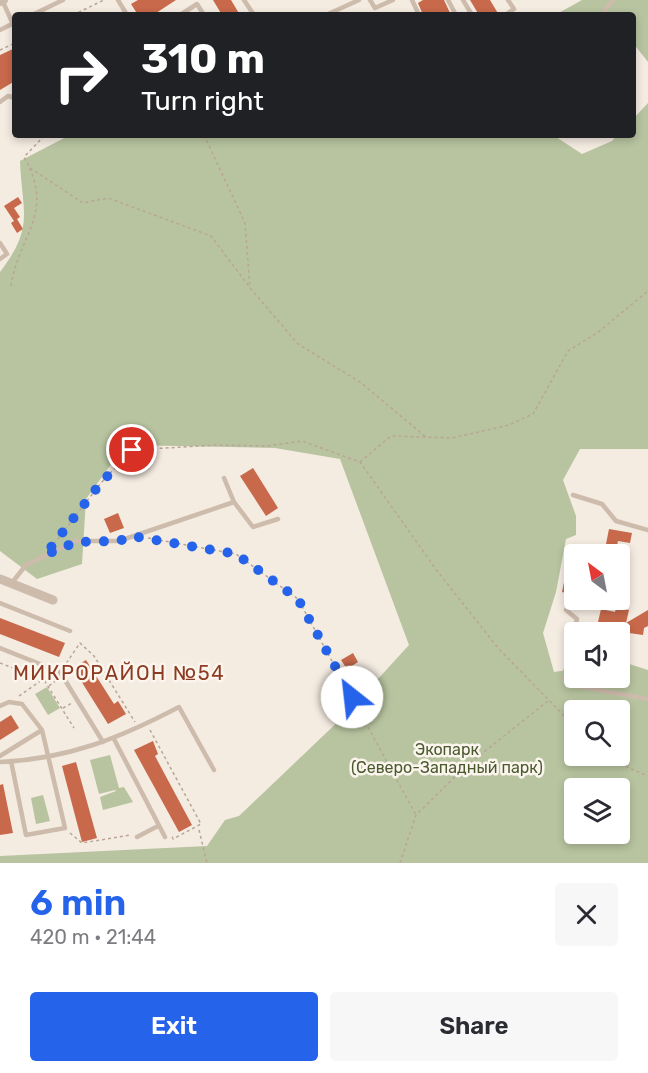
<!DOCTYPE html>
<html lang="en">
<head>
<meta charset="utf-8">
<style>
  :root { --surface:#fff; --page:#f7f7f7; --text:#2b2b33; --muted:#7c7c81; --accent:#2563eb }
  body { margin:0; font-family:Rubik,sans-serif; background:var(--page); color:var(--text); height:100vh; display:flex; flex-direction:column; font-size:22px; white-space:nowrap }
  * { box-sizing:border-box; margin:0 }
  p { font-size:20px; color:var(--muted) }
  .icon { flex:none; width:33px; height:33px; fill:none; stroke:currentColor; stroke-width:2; stroke-linecap:round; stroke-linejoin:round }
  .map { position:relative; height:863px; overflow:hidden }
  .drawer { display:flex; flex-direction:column; background:var(--surface); flex:1 }
  .drawer>* { flex:none }
  .guide { position:absolute; left:12px; top:12px; width:624px; height:126px; border-radius:6px; box-shadow:0 3px 9px #0003; background:#202124; color:#fff; overflow:hidden }
  .needle { width:39px; rotate:328deg }
  .tools { position:absolute; left:564px; top:544px; display:grid; gap:12px }
  .tools a { display:grid; place-items:center; width:66px; height:66px; border-radius:6px; background:var(--surface); box-shadow:0 3px 9px #0003; font-size:30px }
  .pin { position:absolute; display:grid; place-items:center; width:51px; height:51px; color:#fff; margin:-26px; border:3px solid #fff; border-radius:50%; box-shadow:0 2px 6px #0007 }
  .me { position:absolute; width:66px; margin:-33px; rotate:331deg; stroke-linejoin:round; filter:drop-shadow(0 0 4px #0008) }
  .turn { display:flex; align-items:center; gap:21px; height:126px; padding:0 30px; font-size:27px }
  .turn .icon { width:78px; height:78px; stroke-width:2.5 }
  .turn b { display:block; font-size:42px; line-height:51px }
  .round { display:grid; place-items:center; flex:none; width:63px; height:63px; border-radius:6px; background:var(--page) }
  .summary { display:flex; align-items:center; justify-content:space-between; height:102px; padding:0 30px }
  h1 { font-size:36px; font-weight:600; line-height:45px; color:var(--accent) }
  .button { display:flex; gap:12px; margin-top:auto; padding:12px 30px }
  .button a { flex:1; height:69px; border-radius:6px; background:var(--accent); color:#fff; font-size:24px; font-weight:600; line-height:69px; text-align:center }
  .button a+a { background:var(--page); color:var(--text) }
  .map>svg:first-child { display:block }
</style>
</head>
<body>
<div class="map">
<svg width="648" height="863" viewBox="0 0 648 863">
  <rect width="100%" height="100%" fill="#f4ebe1"/>
  <path fill="#b8c4a0" fill-rule="evenodd" d="M582,0H648V62L633,43V15H611L609,13L606,15H555Z
    M648,103V449H580L563,480L576,516V535L566,539L556,592L543,633L554,672L574,669V678H620V661L648,670V863H0V856L207,846L225,820L239,816L345,715L409,645L340,459L275,448L125,445L86,499L82,564L37,579L0,551V272C35,226 22,213 20,161L70,135H553L582,154L612,141L617,135H633V119ZM574,711H620V756H574ZM574,789H620V834H574Z
    M47,687L60,708L48,715L35,694Z
    M110,755L119,788L124,787L133,802L103,810L100,797L116,791L115,790L99,794L90,760Z
    M43,795L50,821L36,824L31,798Z"/>
  <path fill="#c8694b" d="M138,0H176L153,15H138L131,4Z
    M213,0H231L240,15H222Z
    M423,0H444L451,15H423L418,3Z
    M470,0H490L499,15H479Z
    M15,48V81L0,90V55Z
    M18,197L22,203L14,208L20,217L17,219L23,229L17,233L11,223L14,221L4,206Z
    M253,468L278,508L266,516L240,476Z
    M118,513L124,528L110,533L104,519Z
    M609,529L632,533L630,543L618,541L615,555L604,554Z
    M567,568L574,570V595L562,592Z
    M616,608L629,610L626,623L648,610V626L644,628L643,635L629,633L630,625L617,622L616,626L598,622L601,609L615,612Z
    M0,618L65,643L59,657L0,634Z
    M353,653L358,662L347,669L341,660Z
    M86,660L114,704L118,701L126,714L108,724L73,668Z
    M11,715L19,728L0,740V722Z
    M153,741L158,754L155,756L192,825L179,832L134,750Z
    M76,762L97,838L82,842L62,766Z
    M3,784L13,833L0,835V785Z"/>
  <g fill="none" stroke-linecap="round" stroke-linejoin="round">
    <path stroke="#b9a596" stroke-width="1.5" stroke-dasharray="3 3" stroke-linecap="butt" d="M73,15L104,0
      M0,50L15,43
      M204,135L245,223L250,288
      M30,168L83,203L108,198L211,236L251,289L298,344L360,382L426,437
      M11,286C19,234 56,213 24,157L45,135
      M360,462L391,436L452,438L509,425L533,414L568,351L597,333L648,291
      M148,538L236,554L298,599L416,815
      M54,544L100,484L132,450L217,445L266,446L302,441L360,462L435,568L498,648L574,726
      M0,663L44,680L74,728
      M63,668L80,643L94,656L135,722
      M49,686L57,680
      M19,696L42,680
      M63,708L72,703
      M150,730L201,824L173,839L172,836
      M611,756L620,764L648,776
      M199,830L207,863
      M70,833L82,843L130,835
      M400,863L416,815L465,767L548,701"/>
    <path stroke="#cdbbac" stroke-width="4.5" d="M118,0L127,15
      M244,0L254,15
      M370,0L375,8L393,0
      M412,0L419,15
      M448,0L456,15
      M463,0L472,15
      M3,2L13,24
      M32,15L63,0
      M180,15L197,4L204,15
      M326,15L359,0
      M505,15L514,9L508,0
      M601,15L613,0
      M0,30L14,23
      M0,102L8,96L15,98
      M0,243L7,254L0,259
      M224,478L234,502L253,527L278,519
      M573,495L602,504L616,521L648,530
      M11,584L26,565L76,541H119L234,502
      M0,603L70,631
      M566,610L577,619L564,678L566,684L648,699
      M0,648L60,672L103,742
      M0,706L9,702L22,704L42,730L65,828L26,835L11,761
      M114,739L165,837
      M0,756L42,730
      M0,762C68,759 120,738 179,707L214,770
      M137,837L158,826"/>
    <path stroke="#cdbbac" stroke-width="9" d="M0,579L53,600"/>
    <path stroke="#cdbbac" stroke-width="10" d="M0,1L3,0"/>
  </g>
  <g fill="none" stroke-linecap="round" stroke-linejoin="round">
    <path stroke="#2563eb" stroke-width="10" stroke-dasharray="0 18" d="M132,450L100,484L45,555L76,542L119,541L132,536L236,554L283,588L298,599L352,697"/>
  </g>
  <g text-anchor="middle" stroke-width="5" stroke-linejoin="round" paint-order="stroke">
    <g font-size="16" fill="#4a5a2e" stroke="#fbf5ee">
      <text x="447" y="755">Экопарк<tspan x="447" dy="18">(Северо-Западный парк)</tspan></text>
    </g>
    <g font-size="20" letter-spacing="1.5" fill="#8c3b22" stroke="#fbf5ee">
      <text x="119" y="680">МИКРОРАЙОН №54</text>
    </g>
  </g>
</svg>
<div class="tools">
<a><svg class="needle" viewBox="-14 -14 28 28"><path d="M0-13l5 13h-10z" fill="#e53935"/><path d="M0 13l5-13h-10z" fill="#7c7c81"/></svg></a>
<a><svg class="icon" aria-label="sound" viewBox="0 0 24 24"><path d="M4 9h4l5-4v14l-5-4H4zM17 9q2 3 0 6"/></svg></a>
<a><svg class="icon" aria-label="search" viewBox="0 0 24 24"><circle cx="10" cy="10" r="6"/><path d="M15 15l6 6"/></svg></a>
<a><svg class="icon" aria-label="layers" viewBox="0 0 24 24"><path d="M12 4l9 5-9 5-9-5zM3 14l9 5 9-5"/></svg></a>
</div>
<div class="pin" style="left:132px;top:450px;background:#d93025"><svg class="icon" aria-label="arrive" viewBox="0 0 24 24"><path d="M6 21V4h12l-3 4 3 4H6"/></svg></div>
<svg class="me" style="left:352px;top:697px" viewBox="-20 -20 40 40"><circle r="19" fill="#fff"/><path d="M0-13L10 11 0 6-10 11z" fill="#2563eb"/></svg>
<div class="guide">
<div class="turn"><svg class="icon" aria-label="right" viewBox="0 0 24 24"><path d="M7 20v-9h11M14 6l5 5-5 5"/></svg><div><b>310 m</b>Turn right</div></div>
</div>
</div>
<section class="drawer">
<div class="summary"><div><h1>6 min</h1><p>420 m · 21:44</p></div><a class="round"><svg class="icon" aria-label="close" viewBox="0 0 24 24"><path d="M6 6l12 12M18 6L6 18"/></svg></a></div>
<div class="button"><a>Exit</a><a>Share</a></div>
</section>
</body>
</html>
